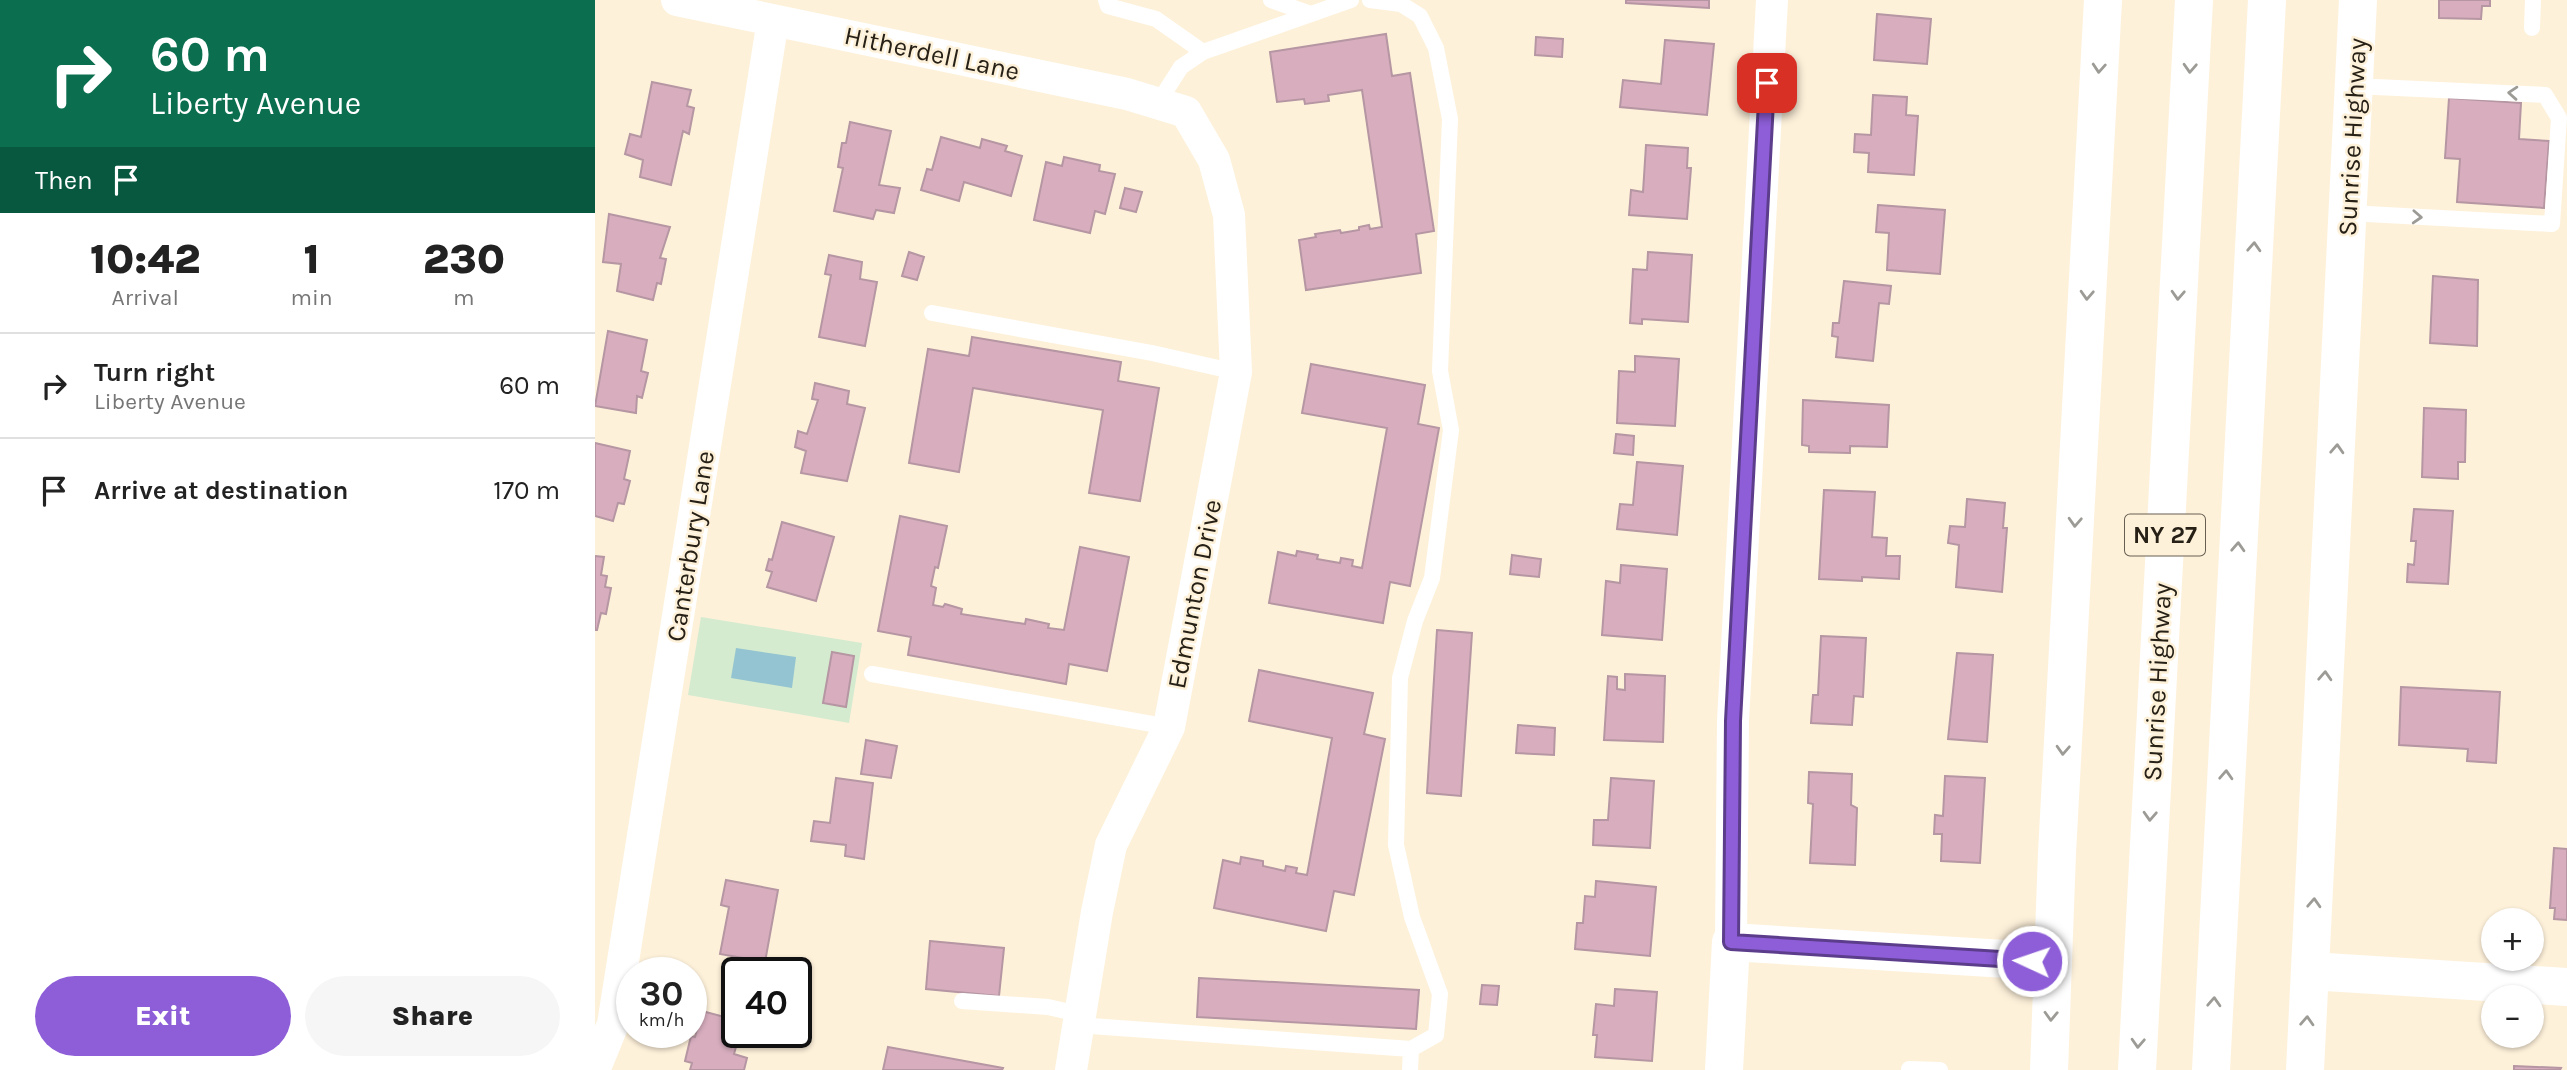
<!DOCTYPE html>
<html lang="en">
<head>
<meta charset="utf-8">
<style>
  :root { --surface:#fff; --page:#f6f6f6; --text:#222; --muted:#767676; --line:#e0e0e0; --accent:#8d5ed7 }
  body { margin:0; font-family:Karla,sans-serif; background:var(--page); color:var(--text); height:100vh; display:flex; flex-direction:column; font-size:26px; white-space:nowrap }
  * { box-sizing:border-box; margin:0 }
  p { font-size:23px; color:var(--muted) }
  .icon { flex:none; width:38px; height:38px; fill:none; stroke:currentColor; stroke-width:2; stroke-linecap:round; stroke-linejoin:round }
  .map { position:relative; flex:1; overflow:hidden }
  .drawer { display:flex; flex-direction:column; background:var(--surface); width:595px }
  .drawer>* { flex:none }
  .guide { background:#0b6e4f; color:#fff; overflow:hidden }
  .tools { position:absolute; left:1886px; top:908px; display:grid; gap:14px }
  .tools a { display:grid; place-items:center; width:63px; height:63px; border-radius:50%; background:var(--surface); box-shadow:0 2px 5px #0004; font-size:35px }
  .speed { position:absolute; left:21px; top:957px; display:flex; gap:14px; font-size:35px; font-weight:700; text-align:center }
  .speed>* { display:grid; place-content:center; width:91px; height:91px; border-radius:50%; background:var(--surface); box-shadow:0 2px 5px #0004; line-height:1 }
  .speed small { font-size:18px; font-weight:400 }
  .speed .limit { border:4px solid #111; border-radius:10px; background:#fff; color:#111 }
  .pin { position:absolute; display:grid; place-items:center; width:60px; height:60px; color:#fff; margin:-30px; border-radius:14px; box-shadow:0 4px 10px #0006 }
  .me { position:absolute; width:77px; margin:-38px; rotate:273deg; stroke-linejoin:round; filter:drop-shadow(0 0 5px #0008) }
  .turn { display:flex; align-items:center; gap:24px; height:147px; padding:0 35px; font-size:32px }
  .turn .icon { width:91px; height:91px; stroke-width:2.5 }
  .turn b { display:block; font-size:49px; line-height:60px }
  .then { display:flex; align-items:center; height:66px; padding:0 35px; background:#0003; gap:14px; font-size:26px }
  .eta { display:flex; justify-content:space-evenly; align-items:center; height:119px; text-align:center }
  .eta b { font-size:42px; font-weight:800; line-height:49px }
  .cta { display:flex; gap:14px; margin-top:auto; padding:14px 35px }
  .cta a { flex:1; height:80px; border-radius:42px; background:var(--accent); color:#fff; font-size:28px; font-weight:800; line-height:80px; text-align:center }
  .cta a+a { background:var(--page); color:var(--text) }
  ul { padding:0; list-style:none }
  li { display:flex; align-items:center; gap:21px; height:105px; padding:0 35px; border-top:2px solid var(--line) }
  li div { flex:1 }
  li b { display:block; font-size:26px }
  li em { font-style:normal }
  main { display:flex; flex:1; min-height:0 }
  .map>svg:first-child { display:block }
</style>
</head>
<body>
<main>
<section class="drawer">
<div class="guide">
<div class="turn"><svg class="icon" aria-label="right" viewBox="0 0 24 24"><path d="M7 20v-9h11M14 6l5 5-5 5"/></svg><div><b>60 m</b>Liberty Avenue</div></div>
<div class="then">Then<svg class="icon" aria-label="arrive" viewBox="0 0 24 24"><path d="M6 21V4h12l-3 4 3 4H6"/></svg></div>
</div>
<div class="eta">
<div><b>10:42</b><p>Arrival</p></div>
<div><b>1</b><p>min</p></div>
<div><b>230</b><p>m</p></div>
</div>
<ul>
<li><svg class="icon" aria-label="right" viewBox="0 0 24 24"><path d="M7 20v-9h11M14 6l5 5-5 5"/></svg><div><b>Turn right</b><p>Liberty Avenue</p></div><em>60 m</em></li>
<li><svg class="icon" aria-label="arrive" viewBox="0 0 24 24"><path d="M6 21V4h12l-3 4 3 4H6"/></svg><div><b>Arrive at destination</b></div><em>170 m</em></li>
</ul>
<div class="cta"><a>Exit</a><a>Share</a></div>
</section>
<div class="map">
<svg width="1972" height="1070" viewBox="0 0 1972 1070">
  <rect width="100%" height="100%" fill="#fef1da"/>
  <path fill="#d4ebcf" d="M106,617L267,643L254,723L93,695Z"/>
  <path fill="#94c4d1" d="M141,648L201,657L197,688L136,678Z"/>
  <path fill="#d8aebf" stroke="#b596a2" stroke-width="2" d="M1031,0H1114V8L1031,3Z
    M1844,0H1895V6H1887L1886,19L1844,18Z
    M1282,14L1336,19L1332,64L1279,60Z
    M791,34L797,76L815,73L839,231L821,234L826,273L711,290L704,240L721,237L720,234L745,230L746,233L764,230V227L774,225L775,229L787,227L767,90L733,95L734,101L710,104L709,99L682,102L675,52Z
    M941,37L968,39L967,57L940,55Z
    M1070,40L1119,44L1112,115L1025,107L1028,80L1066,84Z
    M57,82L96,90L92,106L99,108L94,134L88,131L76,185L45,177L48,160L30,154L35,134L46,137Z
    M1278,95L1312,97L1311,115L1323,116L1319,175L1273,172L1274,153L1259,152L1260,134L1276,135Z
    M1854,98L1926,103L1924,139L1954,141L1949,208L1862,202L1865,159L1850,158Z
    M255,122L296,131L284,185L305,188L299,213L281,210L278,219L239,211L248,168L243,167L247,143H251Z
    M346,137L385,148L387,139L412,146L410,151L427,156L416,196L369,182L364,201L326,190L332,169L337,170Z
    M1051,145L1093,148L1092,168H1096L1092,219L1034,215L1036,190L1048,192Z
    M469,157L505,165L504,171L520,174L510,214L500,211L495,233L439,220L451,162L467,166Z
    M530,188L547,192L541,212L525,208Z
    M1283,205L1350,210L1345,274L1292,270L1294,233L1281,232Z
    M14,214L75,227L65,258L71,259L66,284L62,283L58,300L22,291L26,264L8,262Z
    M314,252L329,257L322,280L307,276Z
    M1053,252L1097,255L1093,322L1047,319V324L1035,323L1038,269L1052,270Z
    M234,255L267,262L265,279L282,282L270,346L224,337L236,275L230,274Z
    M1838,276L1883,280L1882,346L1835,343Z
    M1249,281L1296,286L1294,304L1284,303L1278,361L1241,357L1243,337L1237,336L1238,323H1244Z
    M13,331L52,340L46,371L53,373L47,398L42,396L41,413L0,406Z
    M377,337L526,362L523,381L564,388L545,501L494,493L508,410L378,388L364,472L314,463L333,349L374,356Z
    M1040,356L1084,359L1080,426L1022,423L1024,371L1040,372Z
    M716,364L830,385L823,424L844,428L815,586L795,582L788,623L674,603L683,552L701,556L702,551L723,555L722,559L745,563L746,558L758,560L757,566L767,568L792,428L707,413Z
    M220,383L254,391L252,404L270,408L252,481L206,473L211,451L200,447L203,431L212,434L223,400L217,399Z
    M1208,400L1294,405L1292,447L1255,446V453L1214,452V446L1207,445Z
    M1829,408L1871,410L1870,462H1863V479L1827,477Z
    M1021,434L1039,436L1038,455L1019,453Z
    M0,443L35,451L29,479L35,481L29,504L23,503L18,521L0,516Z
    M1042,462L1088,466L1082,535L1022,529L1025,504L1038,505Z
    M1229,490L1280,492L1277,537L1292,538L1291,556H1305L1304,579L1267,577V581L1224,579Z
    M1372,499L1410,503L1408,528H1412L1407,592L1361,587L1364,545L1353,543L1355,526L1370,527Z
    M1819,509L1858,511L1853,584L1812,582L1813,564L1819,565L1821,541H1816Z
    M305,516L352,526L343,568L340,567L336,586L341,588L338,605L348,607L350,604L367,609L366,614L430,624L431,619L454,624L453,628L469,630L485,547L534,557L512,671L474,664L471,684L313,655L316,637L283,631Z
    M187,522L239,537L221,601L172,587L177,572L171,570L174,559L177,560Z
    M917,555L946,559L944,577L915,574Z
    M0,556L9,557L6,575L12,576L10,587L16,588L11,614L6,613L2,630H0Z
    M1026,565L1072,569L1067,640L1007,635L1011,581L1025,583Z
    M842,630L877,633L866,796L832,793Z
    M1226,636L1271,638L1268,697L1259,696L1257,725L1216,723L1218,695H1223Z
    M237,652L259,656L251,707L228,703Z
    M1362,653L1398,655L1392,742L1353,739Z
    M664,670L778,693L769,734L790,739L759,895L739,891L731,931L619,908L628,860L645,864L646,857L668,861V866L690,871L691,866L702,868L701,873L712,875L737,738L654,721Z
    M1030,674L1070,676L1068,742L1009,740L1013,676L1022,677V689L1030,690Z
    M1806,687L1905,692L1901,763L1872,761L1873,749L1804,745Z
    M923,725L960,728L959,755L921,753Z
    M271,740L302,746L296,778L266,774Z
    M1214,772L1257,774L1256,805L1262,808L1260,865L1215,863L1218,804L1213,803Z
    M1350,776L1390,778L1385,863L1346,861L1347,834H1339L1340,815L1348,816Z
    M241,778L278,783L269,859L250,856L251,845L216,841L219,821L235,823Z
    M1016,778L1059,781L1055,848L998,845L999,820H1013Z
    M1959,848L1972,849V920L1959,919L1960,908H1955Z
    M131,880L183,890L170,962L125,954L134,907L126,905Z
    M1001,881L1061,887L1055,956L980,949L982,923H988L990,896L1000,897Z
    M335,941L409,948L404,996L331,989Z
    M604,978L824,990L821,1029L602,1017Z
    M887,985L904,986L902,1005L885,1004Z
    M1020,989L1062,992L1057,1061L1000,1057L1002,1035H998L1001,1004L1019,1006Z
    M107,1011L137,1019L133,1033L144,1036L139,1054L152,1058L149,1070H95L97,1063L90,1061L96,1036L100,1037Z
    M293,1047L408,1068L407,1070H288Z
    M1919,1066L1966,1068L1965,1070H1919Z"/>
  <g fill="none" stroke-linecap="round" stroke-linejoin="round">
    <path stroke="#fff" stroke-width="16" d="M511,0L513,6L561,19L608,52
      M676,0L716,14
      M775,0L806,4L825,16L841,48L855,119L845,371L856,430L837,578L820,621L805,678L801,845L817,917L845,994L841,1035L816,1049
      M1937,28L1938,0
      M563,103L586,67L608,52L756,0
      M1754,213L1957,224L1964,118L1950,95L1759,86
      M337,313L557,353L641,372
      M277,674L574,727
      M367,1001L453,1007L484,1014
      M482,1025L816,1049L815,1070
      M1314,1069L1345,1070"/>
    <path stroke="#fff" stroke-width="32" d="M82,0L532,94L591,112L619,160L634,215L641,372L574,727L516,845L502,912L476,1070
      M1136,942L1138,721L1177,0
      M0,1068L18,1024L178,20"/>
    <path stroke="#fff" stroke-width="38" d="M1715,971L1972,987
      M1129,1070L1136,942L1458,962
      M1454,1070L1462,853L1508,0
      M1710,1070L1763,0"/>
    <path stroke="#fff" stroke-width="38" d="M1542,1070L1599,0
      M1616,1070L1672,0"/>
  </g>
  <defs><path id="oneway-chevron" d="M-2-3.5L2.5 0L-2 3.5" fill="none" stroke-width="1.6" stroke-linecap="round" stroke-linejoin="round" transform="scale(1.75)"/></defs>
  <g stroke="#9d9b96">
    <use href="#oneway-chevron" transform="translate(1504 68) rotate(94)"/>
    <use href="#oneway-chevron" transform="translate(1595 68) rotate(93)"/>
    <use href="#oneway-chevron" transform="translate(1918 93) rotate(-176)"/>
    <use href="#oneway-chevron" transform="translate(1822 217) rotate(3)"/>
    <use href="#oneway-chevron" transform="translate(1659 247) rotate(-87)"/>
    <use href="#oneway-chevron" transform="translate(1492 295) rotate(93)"/>
    <use href="#oneway-chevron" transform="translate(1583 295) rotate(93)"/>
    <use href="#oneway-chevron" transform="translate(1742 449) rotate(-87)"/>
    <use href="#oneway-chevron" transform="translate(1480 522) rotate(93)"/>
    <use href="#oneway-chevron" transform="translate(1643 547) rotate(-87)"/>
    <use href="#oneway-chevron" transform="translate(1730 676) rotate(-87)"/>
    <use href="#oneway-chevron" transform="translate(1468 750) rotate(93)"/>
    <use href="#oneway-chevron" transform="translate(1631 775) rotate(-87)"/>
    <use href="#oneway-chevron" transform="translate(1555 816) rotate(93)"/>
    <use href="#oneway-chevron" transform="translate(1719 903) rotate(-87)"/>
    <use href="#oneway-chevron" transform="translate(1619 1002) rotate(-87)"/>
    <use href="#oneway-chevron" transform="translate(1456 1016) rotate(92)"/>
    <use href="#oneway-chevron" transform="translate(1712 1021) rotate(-87)"/>
    <use href="#oneway-chevron" transform="translate(1543 1043) rotate(93)"/>
  </g>
  <g fill="none" stroke-linecap="round" stroke-linejoin="round">
    <defs>
      <path id="route" d="M1172,83L1138,721L1136,942L1437,961"/>
    </defs>
    <use href="#route" stroke="#5c3d8c" stroke-width="18"/>
    <use href="#route" stroke="#8d5ed7" stroke-width="12"/>
  </g>
  <g text-anchor="middle" stroke-width="5" stroke-linejoin="round" paint-order="stroke">
    <rect fill="#fef1da" stroke="#675f51" stroke-width="2" x="1530" y="514.5" width="80" height="41" rx="5"/>
    <g font-size="24" font-weight="bold" fill="#262016">
      <text x="1570" y="543">NY 27</text>
    </g>
    <g font-size="26" fill="#262016" stroke="#fef1da">
      <text transform="translate(337 53) rotate(12)" y="9">Hitherdell Lane</text>
      <text transform="translate(1757 137) rotate(-87)" y="9">Sunrise Highway</text>
      <text transform="translate(95 546) rotate(-81)" y="9">Canterbury Lane</text>
      <text transform="translate(599 594) rotate(-79)" y="9">Edmunton Drive</text>
      <text transform="translate(1562 682) rotate(-87)" y="9">Sunrise Highway</text>
    </g>
  </g>
</svg>
<div class="tools">
<a>+</a>
<a>−</a>
</div>
<div class="speed"><div>30<small>km/h</small></div><div class="limit">40</div></div>
<div class="pin" style="left:1172px;top:83px;background:#d93025"><svg class="icon" aria-label="arrive" viewBox="0 0 24 24"><path d="M6 21V4h12l-3 4 3 4H6"/></svg></div>
<svg class="me" style="left:1437px;top:961px" viewBox="-20 -20 40 40"><circle r="17" fill="#8d5ed7" stroke="#fff" stroke-width="3"/><path d="M0-11L8 9 0 5-8 9z" fill="#fff"/></svg>
</div>
</main>
</body>
</html>
